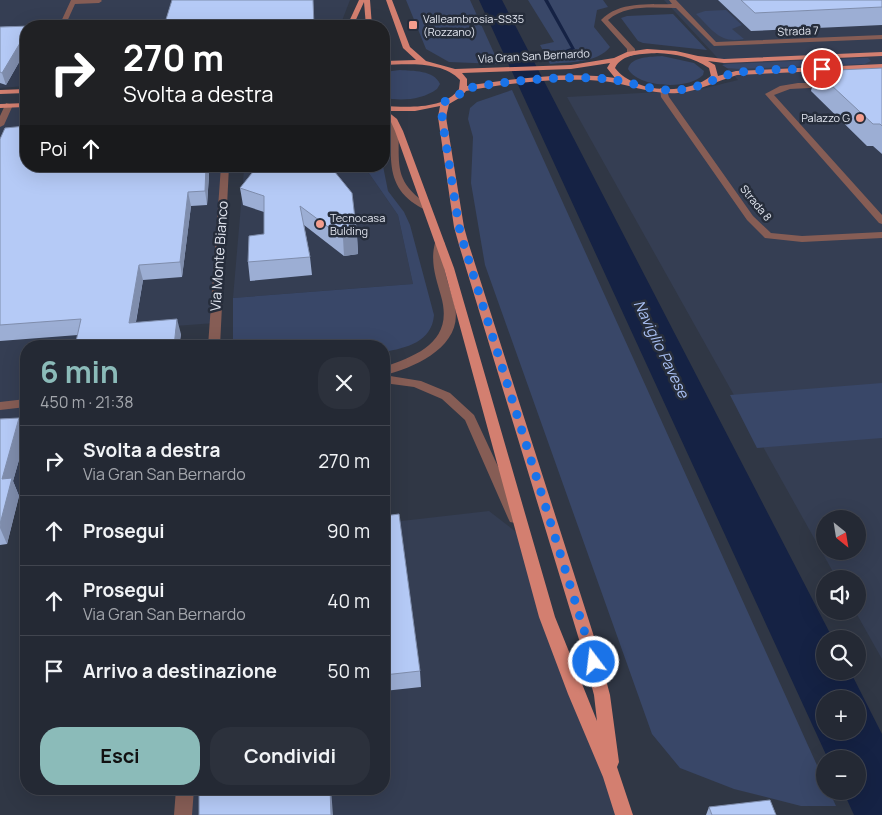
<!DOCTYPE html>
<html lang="it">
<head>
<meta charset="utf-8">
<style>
  :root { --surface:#242934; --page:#2c313c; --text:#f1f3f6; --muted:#a3a6ac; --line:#41454f; --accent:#8bbbb9 }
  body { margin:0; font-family:Manrope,sans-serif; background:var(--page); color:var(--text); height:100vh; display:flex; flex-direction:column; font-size:19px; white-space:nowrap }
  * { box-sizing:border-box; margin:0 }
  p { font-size:16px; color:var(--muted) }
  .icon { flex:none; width:28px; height:28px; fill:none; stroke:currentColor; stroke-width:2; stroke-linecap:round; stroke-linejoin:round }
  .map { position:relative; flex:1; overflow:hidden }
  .sheet { position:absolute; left:20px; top:340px; width:370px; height:455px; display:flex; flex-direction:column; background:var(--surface); border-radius:20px; box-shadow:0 5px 20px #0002,0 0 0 1px var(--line) }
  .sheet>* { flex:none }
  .hud { position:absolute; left:20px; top:20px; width:370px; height:152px; border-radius:20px; box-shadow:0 5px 20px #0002,0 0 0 1px var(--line); background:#202124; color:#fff; overflow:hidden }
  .needle { width:32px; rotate:150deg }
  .buttons { position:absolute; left:816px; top:510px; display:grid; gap:10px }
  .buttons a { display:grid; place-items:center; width:50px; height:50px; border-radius:50%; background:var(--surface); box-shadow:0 5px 20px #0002,0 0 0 1px var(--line); font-size:25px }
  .pin { position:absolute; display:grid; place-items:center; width:42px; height:42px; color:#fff; margin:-21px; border:2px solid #fff; border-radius:50%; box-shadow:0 1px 5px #0007 }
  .me { position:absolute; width:55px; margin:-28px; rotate:345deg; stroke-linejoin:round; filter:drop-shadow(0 0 4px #0008) }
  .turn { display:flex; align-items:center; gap:18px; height:105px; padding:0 20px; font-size:22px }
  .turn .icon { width:65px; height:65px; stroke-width:2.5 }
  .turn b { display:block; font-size:35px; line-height:42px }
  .then { display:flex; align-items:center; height:48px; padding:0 20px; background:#0003; gap:10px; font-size:19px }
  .round { display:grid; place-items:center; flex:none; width:52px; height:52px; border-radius:20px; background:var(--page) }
  .head { display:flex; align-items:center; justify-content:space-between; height:85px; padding:0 20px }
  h1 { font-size:30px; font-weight:700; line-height:38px; color:var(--accent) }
  .button { display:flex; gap:10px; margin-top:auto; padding:10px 20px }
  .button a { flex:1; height:58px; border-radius:20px; background:var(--accent); color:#111; font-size:20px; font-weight:700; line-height:58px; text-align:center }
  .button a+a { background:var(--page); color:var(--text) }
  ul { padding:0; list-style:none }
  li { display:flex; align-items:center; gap:15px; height:70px; padding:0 20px; border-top:1px solid var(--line) }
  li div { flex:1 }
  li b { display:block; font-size:19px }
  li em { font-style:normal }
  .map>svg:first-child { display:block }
</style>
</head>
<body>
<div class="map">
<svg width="882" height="815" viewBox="0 0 882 815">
  <rect width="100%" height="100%" fill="#303745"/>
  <path fill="#353e53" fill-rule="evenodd" d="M0,0H350L340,26H26V86L0,88Z
    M664,0H882V659L855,611H858V579H837L567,97L697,90L738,80ZM825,519H858V551H825Z
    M9,105H26V166H225L215,323L135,329L132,346H26V495L0,498V125Z
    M287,166H364L398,215L413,284L233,298L244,170Z
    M489,511L524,538L623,815H183L185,789H384V523Z"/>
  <path fill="#394768" d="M406,0H470L499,64L449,62L426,49Z
    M528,0H603L608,7L597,10L594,27L610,47C598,63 568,62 550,64L540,45L554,42Z
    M726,10L742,25L732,29L744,39C719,44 712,29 696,14L705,11Z
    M673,14L707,50L643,43L638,41L621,18L627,16Z
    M662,56L694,63L704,71L703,75C689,90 639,88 628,69C631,56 651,57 662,56Z
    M862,58H868L871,61L865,64L739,69L727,68L722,65L728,64Z
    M400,70C413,71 434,70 440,84L437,89C422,100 402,101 384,98V72Z
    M512,90L825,783V791H829L836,806H801L734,789L680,768L652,734L485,265L471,183L473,137L468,119L470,108L477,102Z
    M364,166H383L388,191L404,212L410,225L434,315C432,342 406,348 384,352V346H233V298L413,284L398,215Z
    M882,383V438L757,448L730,395Z"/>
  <path fill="#152244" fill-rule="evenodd" d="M479,0H502L833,639H825V671H850L882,734V815H854L843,791H858V759H828ZM825,699H858V731H825Z"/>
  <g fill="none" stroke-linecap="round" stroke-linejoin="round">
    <path fill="#152244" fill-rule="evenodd" d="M544,0H548L575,49L562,54L564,59H560L557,53L571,48Z"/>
    <path fill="#865d55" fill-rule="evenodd" d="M71,0H101L102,1L99,3L75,4L65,26H59Z
      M669,0H676L716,42L882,35V39L714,46L676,8C653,8 627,4 608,20L635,49V54L631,56L627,54V49L601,20C619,1 648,5 672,4Z
      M798,83H829L833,85L829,87L790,89L774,95L882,215V224L879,223L765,94L780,86Z
      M660,88H666L669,97L753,216L771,233L802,236L882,232V238L802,242L765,238L747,220L661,97Z
      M6,103L13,105L4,125L0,127V116Z
      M391,119L398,121C401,162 390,180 429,205V209C423,210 420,207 415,204C392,189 390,168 391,142C391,135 389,126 391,119Z
      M221,166H229L220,346H208Z
      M440,240L445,243C439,266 450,285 455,307C463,346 415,368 384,375V367C419,355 454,341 441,296C436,278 430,262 435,243Z
      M384,375L421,381L450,393L474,415L522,518L520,522L515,523L510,522L508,518L465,420L442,399L414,387L384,383Z
      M26,399V407L0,410V402Z
      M176,789H194L192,815H174Z"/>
    <path fill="#d37f70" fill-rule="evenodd" d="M359,0H370L372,26H366L364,2L353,26H347Z
      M386,0H392L410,47L426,61L455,69L571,65L614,58L627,52L647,49L676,51L698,56L724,59L882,52V56L724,63L708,61L715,65L718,76L736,71L882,64V68L737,75C717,81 699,91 678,93C652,95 629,84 603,81C560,77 508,83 466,91L461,97L449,104L446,117L464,227L469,245L597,646L610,695L619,762L617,767L633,815H615L603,777L568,694L539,617L444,268L395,131L391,122L384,116V106C407,107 444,110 459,89L460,80C443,61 407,64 384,65V61L416,60L403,48ZM657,53C676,54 693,57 709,68L711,76C687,96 634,93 615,68C622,53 643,54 657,53ZM610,63L607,68L615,78C571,71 511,79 467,86V79L462,73L571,69ZM440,106L438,117L454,227L459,245L581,646L594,695L597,721L555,617L454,268L403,131L397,119L387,111H415Z
      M26,89V93L0,94V90Z
      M26,103V107L0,108V104Z"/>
  </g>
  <path fill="#9caed4" d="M718,0H882V25L751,31Z
    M26,26V50L6,85L0,83V27Z
    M882,68V154L873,146H867L811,91L816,71Z
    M0,139L26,166H207L209,175L207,205L191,206L182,277L143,280L136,322L181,334L179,346H75L78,335L0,341Z
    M252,173L357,236L358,254L344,256L304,225L310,257L312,275L250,281L248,262L264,234V212L243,205L240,188Z
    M19,418L26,435L13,481L19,496L7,544L0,545V419Z
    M384,516L420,671L421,687L384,691Z
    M709,807L776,815H706Z"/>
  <path fill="#7f8dac" d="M26,33V50L6,85L2,73Z
    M204,166H207L209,175L207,205L205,191Z
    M188,192L191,206L182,277L180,262Z
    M357,236L358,254L344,256L343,238Z
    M139,265L143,280L133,338L129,323Z
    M177,319L181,334L179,346H174Z
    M19,418L26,435L13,481L19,496L7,544L0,528L2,479Z
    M330,789H331L333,815H331Z"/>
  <path fill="#b5caf6" stroke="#7f8dac" d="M172,0H313L314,26H164Z
    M741,0H882V7L755,13Z
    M26,26V33L2,73L0,72V27L31,26Z
    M882,68V126L880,124H873L816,71Z
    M26,126V166H206L205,191L188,192L180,262L139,265L129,323L177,319L174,346H75L81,319L0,325V139L5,128Z
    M261,166H330L352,193L357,236L343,238L300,206L310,257L248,262L249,236L264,234V196L240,188L252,173Z
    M19,418L2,479L12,478L0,524V419Z
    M399,514L420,671L384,675V516Z
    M199,789H330L331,815H199Z
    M770,800L776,815H712L709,807Z"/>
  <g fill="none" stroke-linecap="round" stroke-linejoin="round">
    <path stroke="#1a73e8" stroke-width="9" stroke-dasharray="0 16.2" d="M594,662L464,245L459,227L442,118L444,102L460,94L463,89C505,81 564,75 607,79C630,81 650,91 674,90C699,90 712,78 735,73C761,68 795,70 822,69"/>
  </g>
  <g fill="#f49d8d" stroke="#262d3b" stroke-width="2">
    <rect x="408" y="20" width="10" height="10" rx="2.5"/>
    <circle cx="860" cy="118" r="5"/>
    <circle cx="320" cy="224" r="5"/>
  </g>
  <g text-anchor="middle" stroke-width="5" stroke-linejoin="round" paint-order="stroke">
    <g font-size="11" fill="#e1e5ef" stroke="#262d3b" text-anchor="start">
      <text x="423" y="23">Valleambrosia-SS35<tspan x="423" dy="13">(Rozzano)</tspan></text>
      <text x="850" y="122" text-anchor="end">Palazzo G</text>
      <text x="330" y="222">Tecnocasa<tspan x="330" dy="13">Bulding</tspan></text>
    </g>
    <g font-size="11" fill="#e1e5ef" stroke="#262d3b">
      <text transform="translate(798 31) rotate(-2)" y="4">Strada 7</text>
      <text transform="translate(534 56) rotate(-3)" y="4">Via Gran San Bernardo</text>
      <text transform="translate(756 203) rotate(51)" y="4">Strada 8</text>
    </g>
    <g font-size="14" fill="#e1e5ef" stroke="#262d3b">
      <text transform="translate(219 256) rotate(-86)" y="5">Via Monte Bianco</text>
    </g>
    <g font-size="15" font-style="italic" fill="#aac1f4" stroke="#262d3b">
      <text transform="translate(661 349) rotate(64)" y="5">Naviglio Pavese</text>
    </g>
  </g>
</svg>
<div class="buttons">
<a><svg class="needle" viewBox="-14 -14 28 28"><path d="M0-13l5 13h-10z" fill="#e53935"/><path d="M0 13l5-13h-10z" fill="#a3a6ac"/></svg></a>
<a><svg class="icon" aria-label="sound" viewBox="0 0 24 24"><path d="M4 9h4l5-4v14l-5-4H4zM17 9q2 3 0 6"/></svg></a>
<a><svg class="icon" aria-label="search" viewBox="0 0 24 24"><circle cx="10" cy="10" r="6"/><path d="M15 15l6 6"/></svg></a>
<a>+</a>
<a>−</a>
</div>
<div class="pin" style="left:822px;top:69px;background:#d93025"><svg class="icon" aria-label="arrive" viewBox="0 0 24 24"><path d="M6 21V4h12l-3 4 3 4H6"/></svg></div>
<svg class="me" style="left:594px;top:662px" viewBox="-20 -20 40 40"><circle r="17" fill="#1a73e8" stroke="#fff" stroke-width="3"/><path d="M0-11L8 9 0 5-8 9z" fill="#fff"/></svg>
<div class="hud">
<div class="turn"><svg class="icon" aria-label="right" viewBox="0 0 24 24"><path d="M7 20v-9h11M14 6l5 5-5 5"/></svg><div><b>270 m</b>Svolta a destra</div></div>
<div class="then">Poi<svg class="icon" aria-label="ahead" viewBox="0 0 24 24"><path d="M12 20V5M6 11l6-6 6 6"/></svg></div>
</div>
<section class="sheet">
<div class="head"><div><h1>6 min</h1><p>450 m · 21:38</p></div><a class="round"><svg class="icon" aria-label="close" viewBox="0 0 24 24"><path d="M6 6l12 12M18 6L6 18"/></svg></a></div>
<ul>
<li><svg class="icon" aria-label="right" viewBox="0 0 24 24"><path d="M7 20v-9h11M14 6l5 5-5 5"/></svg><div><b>Svolta a destra</b><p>Via Gran San Bernardo</p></div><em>270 m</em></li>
<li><svg class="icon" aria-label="ahead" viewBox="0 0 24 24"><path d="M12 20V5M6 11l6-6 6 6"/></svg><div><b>Prosegui</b></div><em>90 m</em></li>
<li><svg class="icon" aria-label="ahead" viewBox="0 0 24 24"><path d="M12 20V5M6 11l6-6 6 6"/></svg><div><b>Prosegui</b><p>Via Gran San Bernardo</p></div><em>40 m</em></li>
<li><svg class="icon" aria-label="arrive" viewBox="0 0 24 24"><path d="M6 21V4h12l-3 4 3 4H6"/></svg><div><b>Arrivo a destinazione</b></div><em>50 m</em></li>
</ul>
<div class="button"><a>Esci</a><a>Condividi</a></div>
</section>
</div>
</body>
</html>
